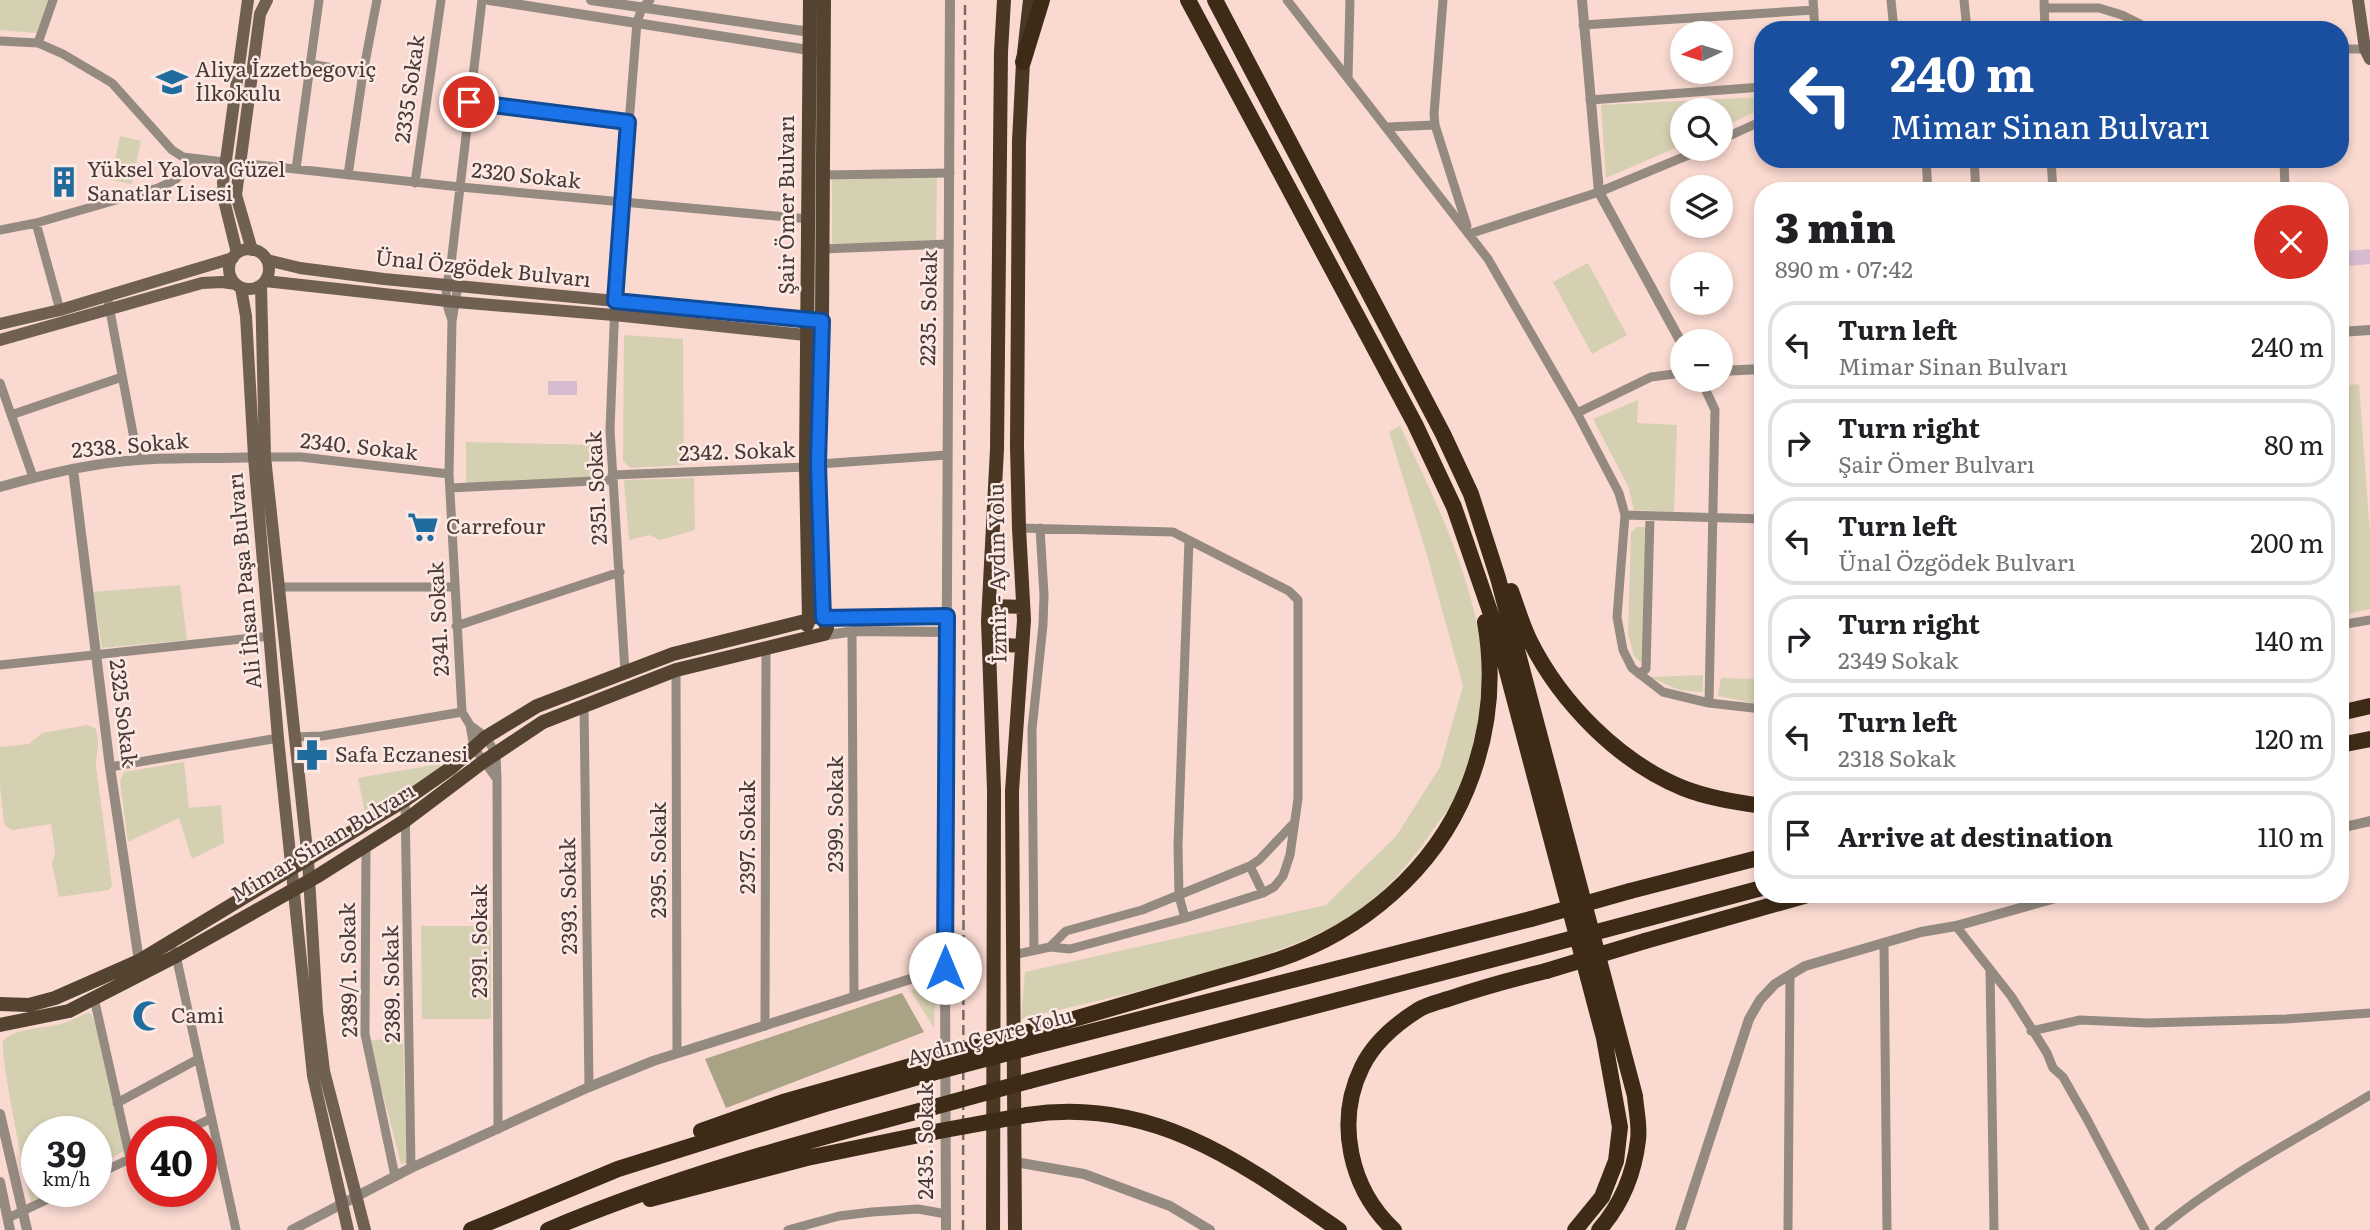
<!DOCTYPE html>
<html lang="en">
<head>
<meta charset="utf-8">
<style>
  :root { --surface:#fff; --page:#f6f6f6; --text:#202124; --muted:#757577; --line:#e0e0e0 }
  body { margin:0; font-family:Literata,serif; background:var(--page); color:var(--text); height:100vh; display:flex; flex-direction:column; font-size:26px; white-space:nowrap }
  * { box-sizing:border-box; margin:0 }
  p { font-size:23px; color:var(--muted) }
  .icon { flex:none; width:38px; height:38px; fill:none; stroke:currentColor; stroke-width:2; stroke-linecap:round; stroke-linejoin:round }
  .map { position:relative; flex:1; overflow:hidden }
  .details { position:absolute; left:1754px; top:182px; width:595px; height:721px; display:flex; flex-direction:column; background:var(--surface); border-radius:28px; box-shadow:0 4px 10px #0003 }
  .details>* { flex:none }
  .guide { position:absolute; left:1754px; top:21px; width:595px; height:147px; border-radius:28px; box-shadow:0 4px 10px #0003; background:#1a4fa0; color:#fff; overflow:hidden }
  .needle { width:46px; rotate:266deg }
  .tools { position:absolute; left:1670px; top:21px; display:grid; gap:14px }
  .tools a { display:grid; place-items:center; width:63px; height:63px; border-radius:50%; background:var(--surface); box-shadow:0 4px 10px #0003; font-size:35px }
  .speed { position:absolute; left:21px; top:1116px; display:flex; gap:14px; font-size:35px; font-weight:700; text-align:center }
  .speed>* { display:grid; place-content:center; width:91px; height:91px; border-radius:50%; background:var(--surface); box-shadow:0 4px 10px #0003; line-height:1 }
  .speed small { font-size:18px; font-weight:400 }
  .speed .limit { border:10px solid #d22; background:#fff; color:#111 }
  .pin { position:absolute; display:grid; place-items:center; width:60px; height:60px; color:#fff; margin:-30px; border:4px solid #fff; border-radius:50%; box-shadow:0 2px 7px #0007 }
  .me { position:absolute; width:77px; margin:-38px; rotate:0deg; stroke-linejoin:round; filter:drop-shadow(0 0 5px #0008) }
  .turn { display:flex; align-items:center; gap:24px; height:147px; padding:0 21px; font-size:32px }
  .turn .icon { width:91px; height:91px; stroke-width:2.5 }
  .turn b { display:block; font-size:49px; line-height:60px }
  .round { display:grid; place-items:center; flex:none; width:74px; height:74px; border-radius:37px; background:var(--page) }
  .overview { display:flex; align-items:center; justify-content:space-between; height:119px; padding:0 21px }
  h1 { font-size:42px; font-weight:800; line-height:52px }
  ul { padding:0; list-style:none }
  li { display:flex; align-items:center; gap:21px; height:88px; margin:0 14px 10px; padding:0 7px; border:4px solid var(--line); border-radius:28px }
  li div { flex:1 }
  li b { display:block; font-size:26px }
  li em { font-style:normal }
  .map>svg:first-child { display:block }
</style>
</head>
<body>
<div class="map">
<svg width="2370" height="1230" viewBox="0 0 2370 1230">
  <rect width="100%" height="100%" fill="#f9d9d0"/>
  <path fill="#d6d0b2" d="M0,0H48L37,33L0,30Z
    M1762,97V109L1720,128V110H1682V145L1606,178L1601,105Z
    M120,136L141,141L132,184L111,180Z
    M937,177L936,243L832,244V178Z
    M1588,263L1627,335L1592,354L1553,282Z
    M624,335L683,339L684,465L630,468L623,461Z
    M2359,384L2370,534V609L2340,615V386Z
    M1638,400L1637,423L1677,425L1674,512L1634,510L1628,486L1593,419Z
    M1400,426C1435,499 1472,574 1482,655C1484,674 1481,694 1479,713C1476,739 1471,766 1459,790C1453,804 1442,817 1433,830C1407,869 1370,910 1326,930C1232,974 1122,994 1021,1019L1025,972L1326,905L1397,835L1440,767L1463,686L1427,555L1389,432Z
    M466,442L604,445L603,478L466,484Z
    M694,478L695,530L660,540L649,535L629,540L624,480Z
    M1637,527H1649L1643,664L1634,656L1628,634L1631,532Z
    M180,585L187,640L102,648L93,592Z
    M1703,675V692L1679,690L1650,677Z
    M1721,678L1762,679V705L1718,696Z
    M87,725L95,728C101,742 96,753 96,767L112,885L109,890L59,897L52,864L55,852L51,824L13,830L6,827L4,823L0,786V747L29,744L42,733Z
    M184,762L189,808L221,805L224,843L192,859L179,818L128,842L120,781L124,772Z
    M439,764L441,767L366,818L358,778Z
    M421,926H491V1019H422Z
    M936,974L934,1028L911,991Z
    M89,1012L96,1022L124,1151L96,1167V1132H37V1192H50L31,1202C25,1177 0,1057 3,1041C18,1026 46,1029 64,1023C72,1020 81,1016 89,1012Z
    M403,1039L407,1163L401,1164L369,1040Z"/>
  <path fill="#a9a284" d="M902,993L924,1032L726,1108L705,1059Z"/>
  <path fill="#d7bbd0" d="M2370,249V264L2348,266L2347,251Z
    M548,381H577V395H548Z"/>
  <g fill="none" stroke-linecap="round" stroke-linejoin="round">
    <path stroke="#948a80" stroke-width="9" d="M1287,0L1488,259L1577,413L1619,493L1625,515L1617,617L1623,650L1632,668L1663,692L1709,703L1762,709
      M1443,0L1434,114L1435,125L1467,226
      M1813,0L1815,30
      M1891,0L1894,30
      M1964,0L1967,30
      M2044,0L2045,30
      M2044,8H2099L2122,15L2152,30
      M1583,25L1814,10
      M0,41L38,43L63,54L112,83L172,150L183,157L224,162
      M38,43L53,0
      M2340,49H2365
      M310,64L363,73
      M1348,77L1350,0
      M1590,100L1762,87
      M469,102L628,122
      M1387,127L1435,125
      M1720,140L1762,121
      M1926,159L1928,191
      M1974,159L1976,191
      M2051,159L2053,191
      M2284,159L2285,191
      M240,163L460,187L809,219
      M296,169L319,0
      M348,175L363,73L377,0
      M823,175L950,173
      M415,183L441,0
      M36,223L60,310
      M0,230L36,223L158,188L175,180L196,160
      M1469,234L1599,192L1703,149
      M822,249L949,244
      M451,264L458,285L452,321L449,474L462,712L470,725L486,737L496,754L497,779L498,1129
      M107,295L138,460
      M452,320C443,298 446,287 451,264L482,0
      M1701,380L1715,410L1709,703
      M0,383L33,477
      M1577,413L1651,377L1682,373
      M11,415L122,377
      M265,457H301L449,474
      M612,475L806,467L819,464L947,455
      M450,488L613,480
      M1625,515L1762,519
      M279,587H455
      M2340,625L2370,620
      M456,626L620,572
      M852,631L854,997
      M0,665L270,636
      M676,670L677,1051
      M625,672L610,430L615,301L637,22L642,8L650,0
      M1639,674L1646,669L1650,516
      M584,705L589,1087
      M470,725L474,748L497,779
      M294,737L322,736L462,712
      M110,767L278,738
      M405,800L411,1168
      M366,845L365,1034L395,1176
      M1250,866L1263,893
      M1185,918L1179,896L1178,846L1189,540
      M1956,926L2011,996L2047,1053L2053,1068L2063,1077L2088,1121L2145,1230
      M1884,943L1887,1230
      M1050,947L1066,931L1142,910L1250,866L1259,860L1293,824
      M1034,950L1032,729L1043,625L1044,595L1040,528
      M175,951L236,1230
      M1013,955L1050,947L1070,949L1185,918L1263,893L1274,887L1283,876L1290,855L1298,799V600L1289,591L1173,532L1019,528
      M1990,969L1994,1230
      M94,998L130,1158
      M765,1026L766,649
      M2031,1031L2080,1020L2148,1023L2286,1019L2370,1013
      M117,1103L198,1059
      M183,1132L210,1119
      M96,1175L142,1153
      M8,1218L63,1192
      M788,1230L839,1216L872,1212L918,1209L946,1214
      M1788,1230L1790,975
      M2159,1230C2222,1177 2299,1138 2370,1095"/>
    <path stroke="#948a80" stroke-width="10" d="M489,0L815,51
      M591,0L817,33
      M1582,0L1599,192L1682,344
      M2340,332L2370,330
      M1720,371L1762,369
      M73,469L110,767L139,961
      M0,487C45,474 91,463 138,460C179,457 221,459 262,457
      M823,618L947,616
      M820,636L855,631L947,632
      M2340,828L2370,821
      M0,1114L27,1230
      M1015,1162L1084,1174L1170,1206L1210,1230
      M0,1182L10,1230
      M292,1230L411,1168L589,1087L653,1061L945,968
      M946,1230L945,968L950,0
      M1680,1230L1749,1019L1760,1000L1775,984L1805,966L1921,932L1956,926L2070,894"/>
    <path stroke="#6f6052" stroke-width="12" d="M2358,0L2365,49L2370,59
      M229 269a20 20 0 1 1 40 0a20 20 0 1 1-40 0Z
      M252,250L236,195L260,14L267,0
      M237,253L224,200L223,182L248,0
      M267,260L300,268L384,279L815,320
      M265,281L456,302L614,315L815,336
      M261,285L265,457L308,860L317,1012L324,1071L365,1230
      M241,288L246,316L254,457L278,738L313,1076L348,1230
      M0,324L60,310L233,258
      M0,340L202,283L222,282L236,284"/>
    <path stroke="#554332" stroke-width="14" d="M807,625L809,620L806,467L810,0
      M0,1004L29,1005L55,998L139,961L405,800L451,768L486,737L537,706L673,654L809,620L815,616L823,618
      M0,1025L69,1011L176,956L316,877L406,820L483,762L543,722L676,670L824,634L827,628L823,618L820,580L819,464L822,321L824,0"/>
    <path stroke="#4a3724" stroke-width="14" d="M989,606L1023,607
      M989,644L1022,646
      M993,1230L994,790L988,621L997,449L1001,52L1004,0
      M1015,1230L1012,791L1024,620L1019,528L1017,447L1019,141L1023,62L1030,0"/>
    <path stroke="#3e2b17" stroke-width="16" d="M1188,0L1415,424L1454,507L1495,626L1604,1038L1620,1127L1616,1161L1602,1197L1575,1230
      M1215,0L1443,434L1471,494L1498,578L1635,1096C1636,1110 1640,1126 1638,1140C1634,1174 1621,1205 1599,1230
      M1023,62L1042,0
      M1511,591C1517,607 1522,625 1530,641C1561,703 1619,762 1683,788C1708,798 1736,802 1762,806
      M2340,713L2370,706
      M2340,745L2370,739
      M1630,891L1762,857
      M1638,921L1762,888
      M1645,941L1811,894
      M1029,1032C1082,1017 1135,1001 1188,986C1218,977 1249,969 1280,959C1362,931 1434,870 1467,789C1489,735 1495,679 1485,622
      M1027,1048L1531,919
      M1029,1081L1540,947
      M1027,1115C1152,1096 1241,1162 1339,1230
      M701,1131L783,1102L932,1060
      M650,1199L807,1158L934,1132
      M471,1230L618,1169L825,1104L932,1073
      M548,1230C673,1177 803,1142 934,1107
      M1394,1230C1350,1189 1335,1122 1362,1067C1373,1044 1396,1024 1418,1010C1426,1005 1438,1002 1448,999C1480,988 1513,979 1546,971"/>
    <path stroke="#7b6864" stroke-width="2.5" stroke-dasharray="10 5" stroke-linecap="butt" d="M963,1230L965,0"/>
    <path stroke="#3e2b17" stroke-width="16" d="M1531,919L1630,891
      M1540,947L1638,921
      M1546,971L1645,941
      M932,1060L1029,1032
      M932,1073L1027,1048
      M934,1107L1029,1081
      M934,1132L1027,1115"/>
  </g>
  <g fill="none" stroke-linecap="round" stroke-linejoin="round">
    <defs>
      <path id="route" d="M469,102L628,122L615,301L822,321L818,464L823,618L947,616L945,968"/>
    </defs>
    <use href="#route" stroke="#114b97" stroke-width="18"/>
    <use href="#route" stroke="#1a73e8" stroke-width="12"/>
  </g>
  <defs>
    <symbol id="school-bare" viewBox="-9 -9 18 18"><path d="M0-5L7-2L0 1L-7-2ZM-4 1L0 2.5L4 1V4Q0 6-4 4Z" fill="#216c9f" stroke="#fde9e4" stroke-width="2.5" paint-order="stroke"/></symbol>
    <symbol id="building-bare" viewBox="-9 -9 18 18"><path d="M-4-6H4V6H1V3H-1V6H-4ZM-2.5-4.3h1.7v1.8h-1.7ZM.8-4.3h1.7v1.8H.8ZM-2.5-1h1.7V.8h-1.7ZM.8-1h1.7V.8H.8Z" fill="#216c9f" stroke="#fde9e4" stroke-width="2.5" paint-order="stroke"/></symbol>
    <symbol id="supermarket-bare" viewBox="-9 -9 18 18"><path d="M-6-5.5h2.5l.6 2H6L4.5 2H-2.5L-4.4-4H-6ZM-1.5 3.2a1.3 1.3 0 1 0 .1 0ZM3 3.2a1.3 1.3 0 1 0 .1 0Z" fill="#216c9f" stroke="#fde9e4" stroke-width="2.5" paint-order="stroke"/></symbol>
    <symbol id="pharmacy-bare" viewBox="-9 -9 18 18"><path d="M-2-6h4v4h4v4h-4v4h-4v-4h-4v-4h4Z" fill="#216c9f" stroke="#fde9e4" stroke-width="2.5" paint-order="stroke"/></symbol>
    <symbol id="mosque-bare" viewBox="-9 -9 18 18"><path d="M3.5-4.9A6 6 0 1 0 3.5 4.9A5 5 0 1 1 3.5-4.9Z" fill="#216c9f" stroke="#fde9e4" stroke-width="2.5" paint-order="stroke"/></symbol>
  </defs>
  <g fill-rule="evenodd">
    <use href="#school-bare" x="150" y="60" width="44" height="44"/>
    <use href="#building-bare" x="42" y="160" width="44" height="44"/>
    <use href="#supermarket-bare" x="401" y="505" width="44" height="44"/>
    <use href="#pharmacy-bare" x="290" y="733" width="44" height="44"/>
    <use href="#mosque-bare" x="126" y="994" width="44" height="44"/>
  </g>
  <g text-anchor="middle" stroke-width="5" stroke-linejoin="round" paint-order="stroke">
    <g font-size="21" fill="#463936" stroke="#fde9e4" text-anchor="start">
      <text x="195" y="77">Aliya İzzetbegoviç<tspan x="195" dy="24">İlkokulu</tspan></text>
      <text x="87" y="177">Yüksel Yalova Güzel<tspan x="87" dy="24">Sanatlar Lisesi</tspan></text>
      <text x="446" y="534">Carrefour</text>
      <text x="335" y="762">Safa Eczanesi</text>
      <text x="171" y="1023">Cami</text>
    </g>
    <g font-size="21" fill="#463936" stroke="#fde9e4">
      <text transform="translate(410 89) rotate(-82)" y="7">2335 Sokak</text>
      <text transform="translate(526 176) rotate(6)" y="7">2320 Sokak</text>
      <text transform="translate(787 205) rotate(-90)" y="7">Şair Ömer Bulvarı</text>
      <text transform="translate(483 269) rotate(6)" y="7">Ünal Özgödek Bulvarı</text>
      <text transform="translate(929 308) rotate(-89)" y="7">2235. Sokak</text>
      <text transform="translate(130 446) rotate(-5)" y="7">2338. Sokak</text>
      <text transform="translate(359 447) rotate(6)" y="7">2340. Sokak</text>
      <text transform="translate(737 452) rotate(-2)" y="7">2342. Sokak</text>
      <text transform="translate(597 488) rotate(-93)" y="7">2351. Sokak</text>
      <text transform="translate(998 573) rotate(-91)" y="7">İzmir - Aydın Yolu</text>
      <text transform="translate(245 581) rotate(-95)" y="7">Ali İhsan Paşa Bulvarı</text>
      <text transform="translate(439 619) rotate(-93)" y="7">2341. Sokak</text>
      <text transform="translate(123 713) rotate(83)" y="7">2325 Sokak</text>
      <text transform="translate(836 814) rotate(-90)" y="7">2399. Sokak</text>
      <text transform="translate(748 837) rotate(-90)" y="7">2397. Sokak</text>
      <text transform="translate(323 843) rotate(-31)" y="7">Mimar Sinan Bulvarı</text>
      <text transform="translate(659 860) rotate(-90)" y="7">2395. Sokak</text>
      <text transform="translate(569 896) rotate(-91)" y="7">2393. Sokak</text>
      <text transform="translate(480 941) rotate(-90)" y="7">2391. Sokak</text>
      <text transform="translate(349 970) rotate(-91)" y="7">2389/1. Sokak</text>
      <text transform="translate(392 984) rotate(-91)" y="7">2389. Sokak</text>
      <text transform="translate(990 1037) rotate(-15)" y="7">Aydın Çevre Yolu</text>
      <text transform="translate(926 1141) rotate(-90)" y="7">2435. Sokak</text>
    </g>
  </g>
</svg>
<div class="tools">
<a><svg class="needle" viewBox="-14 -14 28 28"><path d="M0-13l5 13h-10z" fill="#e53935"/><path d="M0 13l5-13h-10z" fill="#757577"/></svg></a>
<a><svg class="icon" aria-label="search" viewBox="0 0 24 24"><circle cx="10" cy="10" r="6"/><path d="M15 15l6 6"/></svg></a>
<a><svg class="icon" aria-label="layers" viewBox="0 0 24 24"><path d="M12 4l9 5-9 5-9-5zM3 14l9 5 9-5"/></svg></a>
<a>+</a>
<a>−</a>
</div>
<div class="speed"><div>39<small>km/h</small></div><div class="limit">40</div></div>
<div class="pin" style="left:469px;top:102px;background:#d93025"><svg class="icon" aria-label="arrive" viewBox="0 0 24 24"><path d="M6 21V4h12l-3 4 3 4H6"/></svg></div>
<svg class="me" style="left:945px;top:968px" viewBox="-20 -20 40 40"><circle r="19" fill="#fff"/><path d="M0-13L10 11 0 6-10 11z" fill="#1a73e8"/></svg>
<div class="guide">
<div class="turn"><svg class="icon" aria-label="left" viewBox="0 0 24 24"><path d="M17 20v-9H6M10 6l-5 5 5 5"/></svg><div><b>240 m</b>Mimar Sinan Bulvarı</div></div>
</div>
<section class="details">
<div class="overview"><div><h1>3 min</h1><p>890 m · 07:42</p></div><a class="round" style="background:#d93025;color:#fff"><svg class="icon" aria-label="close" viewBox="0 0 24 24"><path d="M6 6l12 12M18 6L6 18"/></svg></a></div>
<ul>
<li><svg class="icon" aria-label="left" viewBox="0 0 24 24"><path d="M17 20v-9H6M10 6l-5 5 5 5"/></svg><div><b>Turn left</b><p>Mimar Sinan Bulvarı</p></div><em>240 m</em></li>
<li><svg class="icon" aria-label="right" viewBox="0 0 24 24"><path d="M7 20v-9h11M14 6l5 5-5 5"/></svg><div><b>Turn right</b><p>Şair Ömer Bulvarı</p></div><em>80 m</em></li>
<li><svg class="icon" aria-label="left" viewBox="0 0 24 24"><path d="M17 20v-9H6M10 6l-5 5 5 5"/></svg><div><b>Turn left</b><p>Ünal Özgödek Bulvarı</p></div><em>200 m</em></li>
<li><svg class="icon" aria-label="right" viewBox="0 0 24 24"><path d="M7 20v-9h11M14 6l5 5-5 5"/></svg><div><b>Turn right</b><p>2349 Sokak</p></div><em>140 m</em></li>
<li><svg class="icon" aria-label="left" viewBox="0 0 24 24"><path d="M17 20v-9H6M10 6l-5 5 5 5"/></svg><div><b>Turn left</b><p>2318 Sokak</p></div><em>120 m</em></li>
<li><svg class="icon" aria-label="arrive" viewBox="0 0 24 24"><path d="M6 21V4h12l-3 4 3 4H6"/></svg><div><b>Arrive at destination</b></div><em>110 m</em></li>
</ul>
</section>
</div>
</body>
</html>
